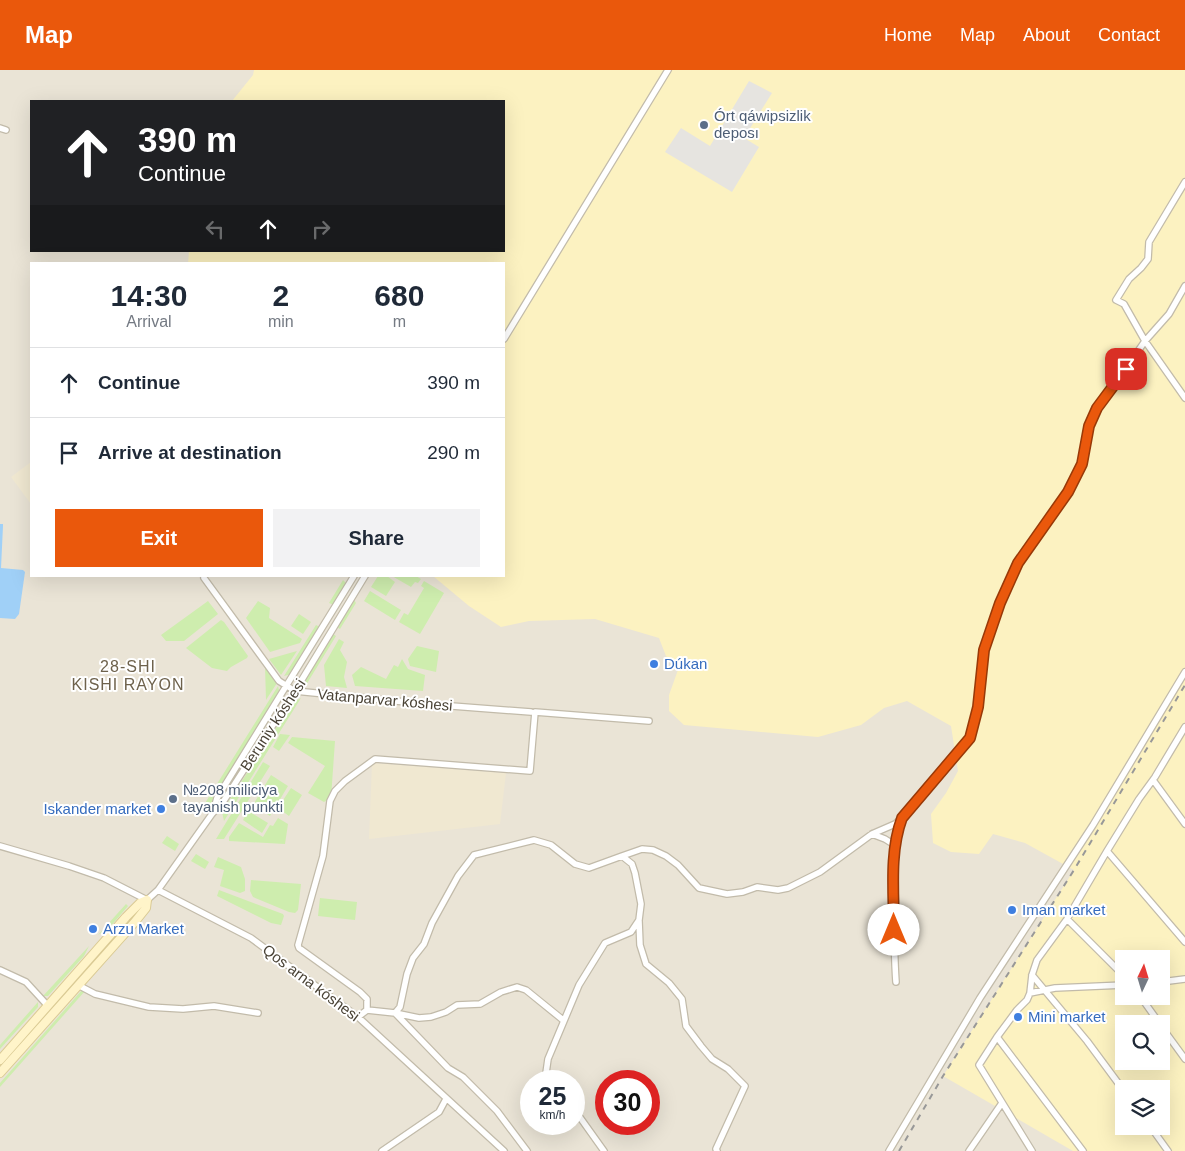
<!DOCTYPE html>
<html lang="en">
<head>
<meta charset="utf-8">
<style>
  :root { --surface:#fff; --page:#f2f2f3; --text:#1f2937; --muted:#747a83; --line:#e0e1e3; --accent:#ea580c }
  body { margin:0; font-family:Arial,sans-serif; background:var(--page); color:var(--text); height:100vh; display:flex; flex-direction:column; font-size:19px; white-space:nowrap }
  * { box-sizing:border-box; margin:0 }
  p { font-size:16px; color:var(--muted) }
  .icon { flex:none; width:28px; height:28px; fill:none; stroke:currentColor; stroke-width:2; stroke-linecap:round; stroke-linejoin:round }
  .map { position:relative; flex:1; overflow:hidden }
  .panel { position:absolute; left:30px; top:192px; width:475px; height:315px; display:flex; flex-direction:column; background:var(--surface); border-radius:0px; box-shadow:0 5px 20px #0002 }
  .panel>* { flex:none }
  .hud { position:absolute; left:30px; top:30px; width:475px; height:152px; border-radius:0px; box-shadow:0 5px 20px #0002; background:#202124; color:#fff; overflow:hidden }
  .needle { width:32px; rotate:4deg }
  .tools { position:absolute; left:1115px; top:880px; display:grid; gap:10px }
  .tools a { display:grid; place-items:center; width:55px; height:55px; border-radius:0px; background:var(--surface); box-shadow:0 5px 20px #0002; font-size:25px }
  .speed { position:absolute; left:520px; top:1000px; display:flex; gap:10px; font-size:25px; font-weight:700; text-align:center }
  .speed>* { display:grid; place-content:center; width:65px; height:65px; border-radius:50%; background:var(--surface); box-shadow:0 5px 20px #0002; line-height:1 }
  .speed small { font-size:12px; font-weight:400 }
  .speed .limit { border:8px solid #d22; background:#fff; color:#111 }
  .pin { position:absolute; display:grid; place-items:center; width:42px; height:42px; color:#fff; margin:-21px; border-radius:10px; box-shadow:0 2px 8px #0006 }
  .me { position:absolute; width:55px; margin:-28px; rotate:0deg; stroke-linejoin:round; filter:drop-shadow(0 0 4px #0008) }
  .turn { display:flex; align-items:center; gap:18px; height:105px; padding:0 25px; font-size:22px }
  .turn .icon { width:65px; height:65px; stroke-width:2.5 }
  .turn b { display:block; font-size:35px; line-height:42px }
  .lanes { display:flex; align-items:center; height:48px; padding:0 25px; background:#0003; justify-content:center; gap:25px; direction:ltr }
  .lanes .off { opacity:.35 }
  .eta { display:flex; justify-content:space-evenly; align-items:center; height:85px; text-align:center }
  .eta b { font-size:30px; font-weight:700; line-height:35px }
  .primary-button { display:flex; gap:10px; margin-top:auto; padding:10px 25px }
  .primary-button a { flex:1; height:58px; border-radius:0px; background:var(--accent); color:#fff; font-size:20px; font-weight:700; line-height:58px; text-align:center }
  .primary-button a+a { background:var(--page); color:var(--text) }
  ul { padding:0; list-style:none }
  li { display:flex; align-items:center; gap:15px; height:70px; padding:0 25px; border-top:1px solid var(--line) }
  li div { flex:1 }
  li b { display:block; font-size:19px }
  li em { font-style:normal }
  header { display:flex; align-items:center; gap:30px; box-sizing:border-box; height:70px; padding:0 25px; background:var(--accent); color:#fff }
  header strong { font-size:24px }
  nav { display:flex; gap:28px; margin-inline-start:auto; font-size:18px }
  .map>svg:first-child { display:block }
</style>
</head>
<body>
<header>
<strong>Map</strong>
<nav><a>Home</a><a>Map</a><a>About</a><a>Contact</a></nav>
</header>
<div class="map">
<svg width="1185" height="1081" viewBox="0 0 1185 1081">
  <rect width="100%" height="100%" fill="#f5f2e8"/>
  <path fill="#eae4d6" fill-rule="evenodd" d="M0,0H1185V1081H0ZM31,31H504V181H31ZM31,194H504V506H31ZM1124,889H1161V926H1124ZM1124,954H1161V991H1124ZM531,1011H574V1054H531ZM606,1011H649V1054H606ZM1124,1019H1161V1056H1124Z"/>
  <path fill="#f0e8d1" d="M31,392V434L11,407Z
    M372,693L506,703L500,754L369,769Z"/>
  <path fill="#ceedae" d="M378,506H387L395,512L386,526L371,517Z
    M392,506H416L421,509L418,513L415,512L411,517Z
    M343,510L347,514L334,535L329,533Z
    M424,511L444,523L420,564L399,552L404,543L408,545L424,518L421,516Z
    M370,521L401,540L395,550L364,531Z
    M354,530L356,533L340,559L337,557Z
    M208,531L218,544L184,571H166L161,565Z
    M258,531L270,538L269,548L302,569L300,573L270,582L246,548Z
    M299,544L311,552L303,564L291,556Z
    M221,550L224,552L248,586L247,588L231,597L227,601L212,598L186,578Z
    M316,555L320,557L292,604L284,606Z
    M333,564L336,566L306,615L305,609Z
    M339,569L344,572L340,580L347,592L344,607L347,618L326,616L324,595Z
    M417,576L439,581L436,602L410,596L408,589Z
    M297,581L281,605L269,589Z
    M402,589L408,599L425,605L423,621L355,616L352,605L361,597L386,609L394,595L398,597Z
    M265,596L277,613L266,630Z
    M278,616L279,620L278,627L210,735L202,738Z
    M301,628L224,751L222,742L292,633Z
    M280,664L290,665L279,681L273,677Z
    M292,667L335,671L331,728L324,732L308,723L325,696L288,673Z
    M263,692L270,696L224,769H216Z
    M271,705L288,716L270,746L253,735Z
    M291,718L302,725L289,746L278,738Z
    M248,741L268,753L262,763L243,750Z
    M278,748L288,754L285,774L229,771V767L239,753L263,767L270,755L273,756Z
    M167,766L179,774L175,781L162,773Z
    M196,784L209,792L205,799L191,791Z
    M218,787L241,797L245,809V821L240,823L220,816L224,800L214,797Z
    M251,810L301,814L298,840L295,843L289,842L253,827L250,821Z
    M219,820L283,844L284,846L281,855L271,853L217,826Z
    M320,828L357,832L355,850L318,846Z
    M126,834L128,836L110,857L98,865Z
    M89,876L84,886L48,926H43Z
    M82,920L85,921L0,1017V1013Z
    M38,932V937L0,979V975Z"/>
  <path fill="#fcf2c1" fill-rule="evenodd" d="M254,0H1185V1081H1073L943,1006L1074,800L1025,773L993,764L979,784L951,782L933,773L931,744L946,723L958,701L951,656L907,631L884,638L861,655L818,667L684,655L669,641V625L678,600L666,586L659,568L595,549L529,551L501,557L469,536L433,506H504V194H188L189,181H504V31H232L253,5ZM1124,889H1161V926H1124ZM1124,954H1161V991H1124ZM1124,1019H1161V1056H1124Z"/>
  <path fill="#e6e4e0" d="M749,11L772,23L744,68L759,77L732,122L665,82L681,58L710,76Z"/>
  <path fill="#a0d0f7" d="M0,454H3V456L1,498L23,500L25,502L19,544L15,549L0,548Z"/>
  <g fill="none" stroke-linecap="round" stroke-linejoin="round">
    <defs>
      <path id="street" d="M0,58L6,60
        M1185,112L1149,172L1148,189L1141,198L1129,209L1116,230L1124,234L1145,271L1185,328
        M504,269L668,0
        M204,508L279,611L295,621L426,634L531,642
        M1153,710L1185,754
        M213,742L217,728L354,506
        M872,764L885,769L896,776
        M0,776L69,796L104,808L147,830L158,820L212,744L223,732L295,621L365,506
        M1107,781L1185,872
        M622,786L642,779L653,780L666,786L678,795L699,818L727,824L743,822L757,817L778,820L788,818L820,802L872,764L895,754L902,748
        M158,820L251,868L358,947L504,1081
        M1067,849L1124,906
        M639,851L640,875L646,894L669,913L682,929L686,956L701,976L712,989L728,999L745,1016L716,1079L717,1081
        M0,900L26,912L48,936
        M1032,905L1087,971L1124,1021
        M896,912C894,884 894,856 894,828C894,802 893,773 902,748L970,667L978,637L984,580L1000,533L1018,493L1068,422L1082,394L1089,356L1097,338L1116,313L1145,271L1169,244L1185,216
        M1161,912L1185,909
        M78,915L95,924L149,937L183,939L214,936L258,943
        M1030,923L1055,918L1124,915
        M1140,926L1160,954
        M367,940V929L360,922L299,878L298,875L323,786L330,731L335,721L345,711L375,689L530,701L535,642L649,651
        M395,943L400,937L407,904L413,888L424,874L432,853L458,806L474,785L534,770L551,775L575,794L589,798L622,786L632,794L635,803L641,834L639,850L631,862L605,873L579,915L548,989L546,1003L551,1011
        M395,943L448,998L463,1007L497,1041L527,1081
        M358,947L367,940L395,943L419,948L431,947L446,942L457,935L480,934L501,922L517,917L526,920L563,950
        M1161,956L1185,989
        M997,967L1083,1081
        M574,1039L604,1081
        M1150,1056L1168,1081
        M382,1081L439,1042L446,1029
        M889,1081L980,928L1093,755L1185,602
        M969,1081L1002,1033
        M1032,1081L979,995L997,967L1017,940L1027,930L1030,923L1032,905L1037,890L1067,849L1107,781L1139,729L1155,707L1185,657"/>
      <path id="secondary" d="M0,990L126,847L140,833L147,830
        M0,1003L134,853L146,838L147,830"/>
    </defs>
    <use href="#street" stroke="#c2bbaa" stroke-width="8"/>
    <use href="#secondary" stroke="#daca94" stroke-width="10"/>
    <use href="#street" stroke="#fff" stroke-width="5.5"/>
    <use href="#secondary" stroke="#fff4c9" stroke-width="8"/>
    <path stroke="#989898" stroke-width="2" stroke-dasharray="6 6" stroke-linecap="butt" d="M899,1081L943,1006L1074,800L1185,615"/>
  </g>
  <g fill="none" stroke-linecap="round" stroke-linejoin="round">
    <defs>
      <path id="route" d="M894,860C894,824 889,783 902,748L970,668L978,637L984,580L1000,533L1018,493L1068,422L1082,394L1089,356L1097,338L1126,299"/>
    </defs>
    <use href="#route" stroke="#983908" stroke-width="12"/>
    <use href="#route" stroke="#ea580c" stroke-width="9"/>
  </g>
  <g fill="#5c6f8a" stroke="#fff" stroke-width="2">
    <circle cx="704" cy="55" r="5"/>
    <circle cx="173" cy="729" r="5"/>
  </g>
  <g fill="#3f7fe0" stroke="#fff" stroke-width="2">
    <circle cx="654" cy="594" r="5"/>
    <circle cx="161" cy="739" r="5"/>
    <circle cx="1012" cy="840" r="5"/>
    <circle cx="93" cy="859" r="5"/>
    <circle cx="1018" cy="947" r="5"/>
  </g>
  <g text-anchor="middle" stroke-width="4" stroke-linejoin="round" paint-order="stroke">
    <g font-size="15" fill="#4e5e75" stroke="#fff" text-anchor="start">
      <text x="714" y="51">Órt qáwipsizlik<tspan x="714" dy="17">deposı</tspan></text>
      <text x="183" y="725">№208 miliciya<tspan x="183" dy="17">tayanish punkti</tspan></text>
    </g>
    <g font-size="15" fill="#366cbe" stroke="#fff" text-anchor="start">
      <text x="664" y="599">Dúkan</text>
      <text x="151" y="744" text-anchor="end">Iskander market</text>
      <text x="1022" y="845">Iman market</text>
      <text x="103" y="864">Arzu Market</text>
      <text x="1028" y="952">Mini market</text>
    </g>
    <g font-size="15" fill="#4a4336" stroke="#fff">
      <text transform="translate(385 630) rotate(5)" y="5">Vatanparvar kóshesi</text>
      <text transform="translate(273 655) rotate(-57)" y="5">Beruniy kóshesi</text>
      <text transform="translate(311 913) rotate(37)" y="5">Qos arna kóshesi</text>
    </g>
    <g font-size="16" letter-spacing="1" fill="#6e624c" stroke="#fff">
      <text x="128" y="602">28-SHI<tspan x="128" dy="18">KISHI RAYON</tspan></text>
    </g>
  </g>
</svg>
<div class="tools">
<a><svg class="needle" viewBox="-14 -14 28 28"><path d="M0-13l5 13h-10z" fill="#e53935"/><path d="M0 13l5-13h-10z" fill="#747a83"/></svg></a>
<a><svg class="icon" aria-label="search" viewBox="0 0 24 24"><circle cx="10" cy="10" r="6"/><path d="M15 15l6 6"/></svg></a>
<a><svg class="icon" aria-label="layers" viewBox="0 0 24 24"><path d="M12 4l9 5-9 5-9-5zM3 14l9 5 9-5"/></svg></a>
</div>
<div class="speed"><div>25<small>km/h</small></div><div class="limit">30</div></div>
<div class="pin" style="left:1126px;top:299px;background:#d93025"><svg class="icon" aria-label="arrive" viewBox="0 0 24 24"><path d="M6 21V4h12l-3 4 3 4H6"/></svg></div>
<svg class="me" style="left:894px;top:860px" viewBox="-20 -20 40 40"><circle r="19" fill="#fff"/><path d="M0-13L10 11 0 6-10 11z" fill="#ea580c"/></svg>
<div class="hud">
<div class="turn"><svg class="icon" aria-label="ahead" viewBox="0 0 24 24"><path d="M12 20V5M6 11l6-6 6 6"/></svg><div><b>390 m</b>Continue</div></div>
<div class="lanes"><svg class="icon off" aria-label="left" viewBox="0 0 24 24"><path d="M17 20v-9H6M10 6l-5 5 5 5"/></svg><svg class="icon" aria-label="ahead" viewBox="0 0 24 24"><path d="M12 20V5M6 11l6-6 6 6"/></svg><svg class="icon off" aria-label="right" viewBox="0 0 24 24"><path d="M7 20v-9h11M14 6l5 5-5 5"/></svg></div>
</div>
<section class="panel">
<div class="eta">
<div><b>14:30</b><p>Arrival</p></div>
<div><b>2</b><p>min</p></div>
<div><b>680</b><p>m</p></div>
</div>
<ul>
<li><svg class="icon" aria-label="ahead" viewBox="0 0 24 24"><path d="M12 20V5M6 11l6-6 6 6"/></svg><div><b>Continue</b></div><em>390 m</em></li>
<li><svg class="icon" aria-label="arrive" viewBox="0 0 24 24"><path d="M6 21V4h12l-3 4 3 4H6"/></svg><div><b>Arrive at destination</b></div><em>290 m</em></li>
</ul>
<div class="primary-button"><a>Exit</a><a>Share</a></div>
</section>
</div>
</body>
</html>
